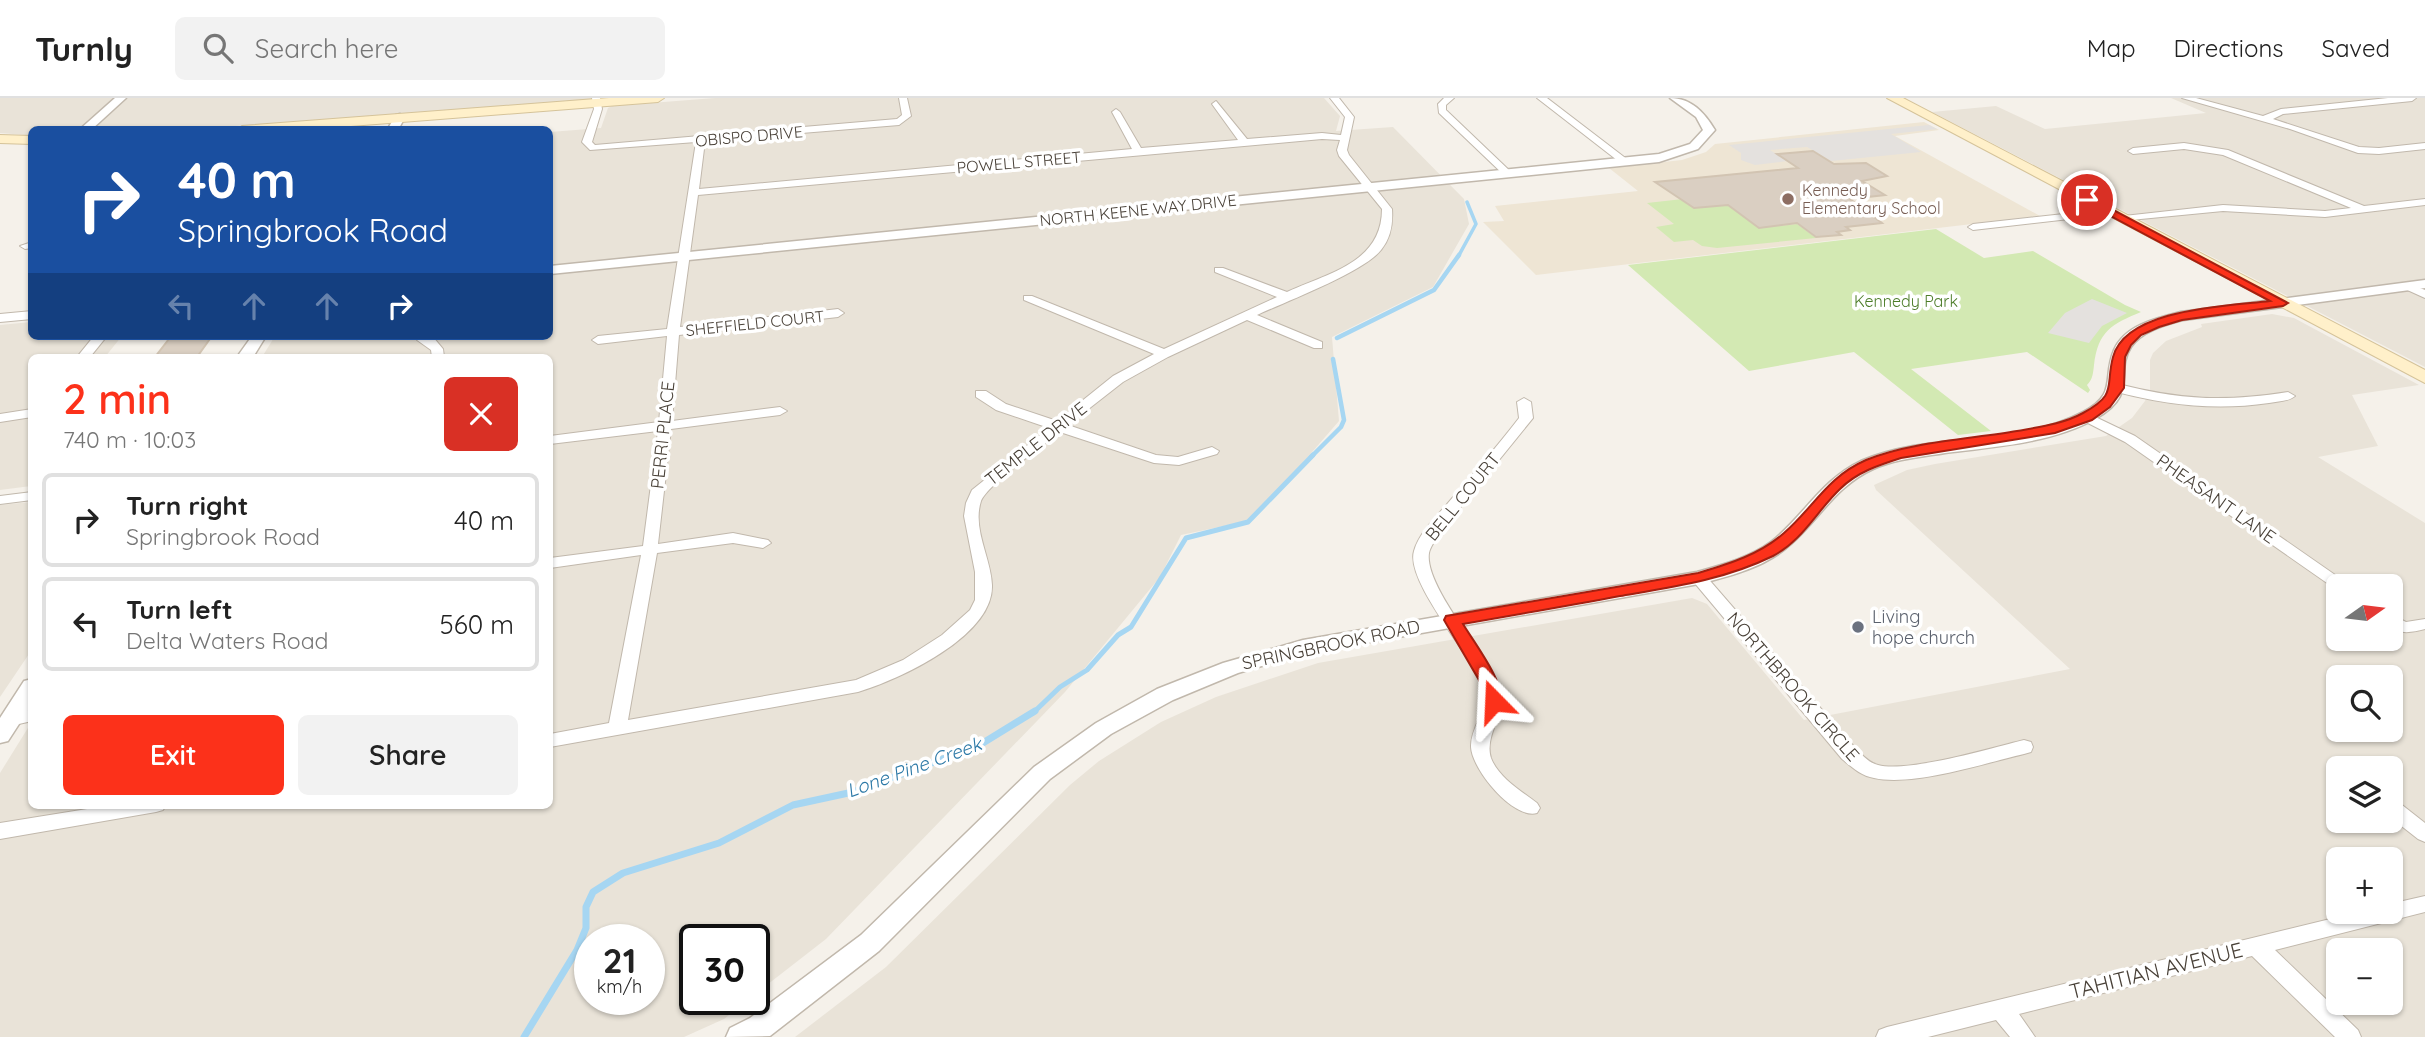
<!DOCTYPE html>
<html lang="en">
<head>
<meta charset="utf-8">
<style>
  :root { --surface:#fff; --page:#f2f2f2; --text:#222; --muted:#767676; --line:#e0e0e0; --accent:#fc311a }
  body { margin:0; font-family:Quicksand,sans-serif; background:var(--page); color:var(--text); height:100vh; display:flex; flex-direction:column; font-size:26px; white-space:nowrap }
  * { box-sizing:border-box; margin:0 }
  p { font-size:23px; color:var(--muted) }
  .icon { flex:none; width:38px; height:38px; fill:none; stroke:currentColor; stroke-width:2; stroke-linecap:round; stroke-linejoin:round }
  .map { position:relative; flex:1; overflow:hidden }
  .side { position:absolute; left:28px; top:256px; width:525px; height:455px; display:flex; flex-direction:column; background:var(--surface); border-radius:10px; box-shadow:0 2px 5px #0004 }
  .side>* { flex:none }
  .top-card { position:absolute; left:28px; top:28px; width:525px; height:214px; border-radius:10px; box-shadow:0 2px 5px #0004; background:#1a4fa0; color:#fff; overflow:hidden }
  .needle { width:46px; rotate:76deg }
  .buttons { position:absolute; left:2326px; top:476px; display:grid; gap:14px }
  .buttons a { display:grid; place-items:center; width:77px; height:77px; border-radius:10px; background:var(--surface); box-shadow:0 2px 5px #0004; font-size:35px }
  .speed { position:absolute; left:574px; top:826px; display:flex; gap:14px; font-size:35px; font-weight:700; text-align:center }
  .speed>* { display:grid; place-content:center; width:91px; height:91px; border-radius:50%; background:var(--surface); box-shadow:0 2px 5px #0004; line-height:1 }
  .speed small { font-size:18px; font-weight:400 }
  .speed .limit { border:4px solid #111; border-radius:10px; background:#fff; color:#111 }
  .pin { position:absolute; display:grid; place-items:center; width:60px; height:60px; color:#fff; margin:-30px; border:4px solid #fff; border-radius:50%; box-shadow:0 2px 7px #0007 }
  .me { position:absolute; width:77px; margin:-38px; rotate:339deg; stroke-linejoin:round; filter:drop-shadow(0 0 5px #0008) }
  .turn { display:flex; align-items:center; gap:24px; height:147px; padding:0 35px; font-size:32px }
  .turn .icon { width:91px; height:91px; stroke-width:2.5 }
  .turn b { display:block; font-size:49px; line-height:60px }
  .lanes { display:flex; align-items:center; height:66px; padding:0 35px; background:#0003; justify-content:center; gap:35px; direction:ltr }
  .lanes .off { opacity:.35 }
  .round { display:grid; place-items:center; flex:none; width:74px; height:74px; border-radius:10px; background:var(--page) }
  .summary { display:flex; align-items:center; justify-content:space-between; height:119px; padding:0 35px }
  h1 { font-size:42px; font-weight:600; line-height:52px; color:var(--accent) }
  .button { display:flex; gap:14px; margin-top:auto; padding:14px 35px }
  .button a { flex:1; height:80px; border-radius:10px; background:var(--accent); color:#fff; font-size:28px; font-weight:600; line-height:80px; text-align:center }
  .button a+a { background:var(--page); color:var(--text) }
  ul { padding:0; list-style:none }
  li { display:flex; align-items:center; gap:21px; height:94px; margin:0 14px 10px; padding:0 21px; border:4px solid var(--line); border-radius:10px }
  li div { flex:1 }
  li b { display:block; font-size:26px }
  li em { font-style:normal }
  header { display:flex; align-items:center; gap:42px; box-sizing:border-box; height:98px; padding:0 35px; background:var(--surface); border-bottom:2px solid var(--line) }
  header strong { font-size:33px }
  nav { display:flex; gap:38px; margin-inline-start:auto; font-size:24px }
  .search { width:490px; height:63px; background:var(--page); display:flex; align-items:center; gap:18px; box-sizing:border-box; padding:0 24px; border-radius:10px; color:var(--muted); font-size:26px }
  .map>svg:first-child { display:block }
</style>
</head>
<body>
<header>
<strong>Turnly</strong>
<div class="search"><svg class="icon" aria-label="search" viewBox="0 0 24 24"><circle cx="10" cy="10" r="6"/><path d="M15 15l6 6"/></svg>Search here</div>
<nav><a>Map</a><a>Directions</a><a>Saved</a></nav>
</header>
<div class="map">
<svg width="2425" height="939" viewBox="0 0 2425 939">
  <rect width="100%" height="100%" fill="#f5f1ea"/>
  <path fill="#e9e3d8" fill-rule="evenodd" d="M0,0H612L195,31L32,32L31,37H25L0,35Z
    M715,0H1324L1340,18L1336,33L1393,29L1464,101L1469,126L1433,189L1332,239L1339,323L1253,422L1181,437L1160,479L1065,594L826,841L754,897V842H695V901H749L724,921L684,939H0V675L31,625L32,707H550V259H262L275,238H550V34L601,30L608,10L612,8ZM590,842H649V901H590Z
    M2171,0H2425V269L1932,14L1996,8L2045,31L2206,15Z
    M2272,216L2294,220L2419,287L2352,297L2378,348L2318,359L2425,425V939H795L886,869L1070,687L1099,663L1161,624L1216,599L1318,565L1692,500L1707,506L1804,622L2070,571L1876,392L1874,387L1907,372L1935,366L2106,338L2132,320L2145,303L2150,292V262L2153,255L2166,243L2202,229L2201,226ZM2338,488H2390V541H2338ZM2338,579H2390V632H2338ZM2338,670H2390V723H2338ZM2338,761H2390V814H2338ZM2338,852H2390V905H2338Z
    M31,224L32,238H122L105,259H32V349L28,353H31V388L0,392V227Z
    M31,404V553L0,599V407Z"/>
  <path fill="#eee5d4" d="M1924,24L1939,32L1895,38L2040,118L1536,177L1483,124L1504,123L1495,108L1638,93L1609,70L1682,62L1706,54L1715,46Z"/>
  <path fill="#d3e9b3" d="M1683,101L1696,110L1728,107L1759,130L1797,126L1816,140L1717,150L1702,148L1693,142L1674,144L1656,129L1674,126L1647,105Z
    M1936,131L1984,160L2033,153L2125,207L2141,214C2112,226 2098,233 2094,267C2093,275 2093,281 2087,287L2090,292L2088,295L2027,254L1911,271L1991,333L1958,337L1854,254L1749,273L1628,167Z"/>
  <path fill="#e4e1de" d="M1929,27L1937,31L1891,36L1921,54L1831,63L1807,49L1770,52L1787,63L1755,67L1741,62V55L1729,47Z
    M2092,201L2127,215L2102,228L2089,245L2048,235L2065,215Z"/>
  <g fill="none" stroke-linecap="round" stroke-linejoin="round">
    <path stroke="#a6d6f2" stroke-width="3.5" d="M1458,159L1476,126L1467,104"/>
    <path stroke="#a6d6f2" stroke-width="4.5" d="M1337,240L1434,192L1459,157
      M1311,359L1341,329L1344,322L1333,261"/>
    <path stroke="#a6d6f2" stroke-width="5" d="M1033,615L1060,589L1087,572L1118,537L1131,529L1186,440L1248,424L1313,357"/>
    <path stroke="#a6d6f2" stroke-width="7" d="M524,939L577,852L586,830V809L593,794L623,775L719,745L793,707L853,694L978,648L1035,613"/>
  </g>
  <path fill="#dacfc2" stroke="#d2c4b2" stroke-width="2" d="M1813,53L1834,66L1866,65L1887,78L1862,83L1885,97L1850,101L1882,125L1846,129L1850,132L1837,134L1841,137L1816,139L1797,125L1759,130L1728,107L1694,110L1655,84L1798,70L1777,56Z
    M212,238L197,259H155L169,241Z"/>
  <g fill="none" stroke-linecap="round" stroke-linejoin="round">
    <defs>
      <path id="minor" d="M592,0H600L602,11L592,44L595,47L897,21L902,17L899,0H907L911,18L899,27L705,43L699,91L1132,51L1112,14L1116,11L1120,14L1141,50L1238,42L1212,6L1216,3L1247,41L1322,35L1341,37L1345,19L1330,0H1339L1354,19L1347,52L1349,57L1392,111C1393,126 1391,140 1381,152C1364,174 1285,204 1257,217L1322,244V250H1314L1247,222L1168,259L1123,284L1068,327L1156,357L1178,359L1212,349L1219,353L1217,356L1179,367L1154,365L1060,334C1044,347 987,387 981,403C972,431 991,460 992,487C994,538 899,582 858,594L550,649V636L609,625L641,457L550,470V460L643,448L658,333L550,346V338L659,324L667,238L598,246L592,242L598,238L667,231L696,44L590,52L582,44L594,11ZM1322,41L1340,42L1337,52L1339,58L1382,111C1382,165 1328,175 1287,194L1223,170H1215V174L1277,199L1164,251L1032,198H1024V202L1154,256L1113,278L1057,323L1006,306L986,293H976V299L996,312L1049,330L972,392L966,405L964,418L975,474V502L970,512L942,537L903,562L856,582L628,622L657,455L733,445L763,450L771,445L768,442L733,435L658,446L671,331L780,317L787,313L780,309L672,323L679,237L838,219L844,215L838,211L680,229L698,97Z
        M1444,0H1454L1446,7V12L1511,74V78H1505L1439,15L1438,6Z
        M1537,0H1547L1628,62V66H1622Z
        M2182,0H2196L2263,18L2281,11L2388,0H2416L2412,3L2283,16L2273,21L2359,49L2379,50L2425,45V51L2379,56L2358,55L2290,31Z
        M2184,45L2228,52L2364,108L2425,101V107L2325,119L2223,113L2120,123V119L2124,118L2223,107L2325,113L2351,110L2223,57L2184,51L2133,56L2128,53L2133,50Z
        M2109,111L2113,112V116L1973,132L1968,129L1973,126Z
        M32,144V150L25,151L20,148Z
        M2407,185L2425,192V200L2403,190L2401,188Z
        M32,213V221L0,224V216Z
        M94,238H107L90,259H77Z
        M419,238L433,239L443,251L444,259H432L431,252L417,242Z
        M2118,286C2181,302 2224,304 2288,294L2295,298C2288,304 2278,303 2269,305C2215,313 2166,307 2113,293V287Z
        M1524,300L1531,304L1533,320L1439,436C1436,441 1430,449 1429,455C1424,487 1485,556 1499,587C1511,611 1483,635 1491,660C1498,679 1521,693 1537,705L1540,710L1537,715C1514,722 1472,672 1471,649C1470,629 1491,609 1483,588C1471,557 1405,483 1414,453C1419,435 1436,419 1448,405C1472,377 1497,349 1519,320L1517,304Z
        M32,311V319L0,324V316Z
        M2087,315L2135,338L2351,488H2338L2337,492L2125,344L2082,322L2080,319Z
        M32,394V402L0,406V398Z
        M1699,475L1705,477L1856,651C1862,657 1869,665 1878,667C1907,675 1992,650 2024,642L2031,644L2033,649L2031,654L2024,656C1985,665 1913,689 1874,680C1861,678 1852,669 1842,661L1693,483L1691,480Z
        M2390,516L2406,524L2425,521V531C2412,534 2402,537 2390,529Z
        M32,611V623L10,628L4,626L1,622L4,618Z
        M2390,701L2397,703L2425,725V744L2418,741L2390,719Z
        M112,707H166L163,712L156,714L0,741V725Z
        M2425,798V814L2275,852L2358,932L2361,939H2335L2252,858L2019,916L2035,939H2010L1996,922L1928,939H1876L1879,932L1887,929L2359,814H2390V806Z"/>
      <path id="tertiary" d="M115,0H126L91,32H79Z
        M1670,0C1691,0 1704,14 1715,32L1698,51L1659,64L550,176V168L1659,56L1690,46L1703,32L1696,19Z
        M400,16L405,19L398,32H387L396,17Z
        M2425,182V190L2183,222C2165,227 2142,233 2131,249C2114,275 2140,296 2095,321C2052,345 1994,349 1945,355C1920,359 1896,361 1873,371C1837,387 1819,421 1791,446C1766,469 1731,478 1699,486L1303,556L1238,575L1173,602L1111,636L1050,681L879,853L770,938L726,939L730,930L750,920L861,837L1034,669L1096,625L1157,591L1223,565L1303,542L1697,474C1722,467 1749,460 1771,444C1803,419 1822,381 1861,363C1931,333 2014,350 2083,314C2118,296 2102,280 2114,252C2125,227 2157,220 2181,214Z
        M252,238H266L253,259H237Z
        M32,581V606L8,643L0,645V620L24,583Z"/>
      <path id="secondary" d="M609,0H664L658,4L300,32H236L242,28Z
        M1887,0H1903L2425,272V285Z
        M0,37L32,38V46L0,45Z"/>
    </defs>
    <use href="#minor" stroke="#c1b8ac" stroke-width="2"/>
    <use href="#tertiary" stroke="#c1b8ac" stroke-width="3"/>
    <use href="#secondary" stroke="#d5c39a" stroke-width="2"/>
    <use href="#minor" fill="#fff" fill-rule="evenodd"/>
    <use href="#tertiary" fill="#fff" fill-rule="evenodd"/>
    <use href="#secondary" fill="#fff0ca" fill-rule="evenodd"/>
  </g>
  <path fill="#fc311a" stroke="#a42011" stroke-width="2" d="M2084,100H2091L2288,205L2283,208L2182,222L2159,229L2141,237L2131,247L2125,259L2124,290L2110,309L2092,322L2055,335L1901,360C1879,367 1857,374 1840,391C1817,413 1802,443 1773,458C1724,482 1673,489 1620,498C1567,508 1515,517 1463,526C1473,543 1509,590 1500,607H1488L1483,589L1444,522L1446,518L1698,475C1728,466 1759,457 1784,435C1814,409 1827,379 1866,362C1910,344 1970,341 2017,333C2039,329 2063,326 2083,315C2118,296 2105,289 2113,259C2126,210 2229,208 2270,203L2084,104Z"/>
  <circle fill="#8d6e63" stroke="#fff" stroke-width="2.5" cx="1788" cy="101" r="7"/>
  <circle fill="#6b7280" stroke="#fff" stroke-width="2.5" cx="1858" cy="529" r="7"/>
  <g text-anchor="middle" stroke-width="7" stroke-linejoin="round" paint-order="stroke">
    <g font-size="16" fill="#494138" stroke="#fff">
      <text transform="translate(749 38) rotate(-5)" y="6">OBISPO DRIVE</text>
      <text transform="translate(1019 64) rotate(-5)" y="6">POWELL STREET</text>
      <text transform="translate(1138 112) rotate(-6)" y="6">NORTH KEENE WAY DRIVE</text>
      <text transform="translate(755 225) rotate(-6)" y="6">SHEFFIELD COURT</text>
    </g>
    <g font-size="16" fill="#785e54" stroke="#fff" text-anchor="start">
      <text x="1802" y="98">Kennedy<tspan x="1802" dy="18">Elementary School</tspan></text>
    </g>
    <g font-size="16" fill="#4d7d29" stroke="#fff">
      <text x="1906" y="209">Kennedy Park</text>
    </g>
    <g font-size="18" fill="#494138" stroke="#fff">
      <text transform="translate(663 337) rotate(-84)" y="6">PERRI PLACE</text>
      <text transform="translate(1036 346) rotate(-38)" y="6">TEMPLE DRIVE</text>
      <text transform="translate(1463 399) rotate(-51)" y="6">BELL COURT</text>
      <text transform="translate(2216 401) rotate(35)" y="6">PHEASANT LANE</text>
      <text transform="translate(1331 547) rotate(-12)" y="6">SPRINGBROOK ROAD</text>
      <text transform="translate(1793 589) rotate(49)" y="6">NORTHBROOK CIRCLE</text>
    </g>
    <g font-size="18" fill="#5b616d" stroke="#fff" text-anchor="start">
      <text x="1872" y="525">Living<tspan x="1872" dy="21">hope church</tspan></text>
    </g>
    <g font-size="19" font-style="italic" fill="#2b78a6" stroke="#fff">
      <text transform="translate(914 669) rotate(-20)" y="7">Lone Pine Creek</text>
    </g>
    <g font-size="21" fill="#494138" stroke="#fff">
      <text transform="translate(2156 873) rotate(-14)" y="7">TAHITIAN AVENUE</text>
    </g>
  </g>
</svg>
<div class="buttons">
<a><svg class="needle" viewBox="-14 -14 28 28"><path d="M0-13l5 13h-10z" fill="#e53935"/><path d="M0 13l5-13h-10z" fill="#767676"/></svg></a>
<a><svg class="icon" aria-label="search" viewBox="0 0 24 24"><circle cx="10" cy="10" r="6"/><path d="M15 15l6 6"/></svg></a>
<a><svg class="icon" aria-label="layers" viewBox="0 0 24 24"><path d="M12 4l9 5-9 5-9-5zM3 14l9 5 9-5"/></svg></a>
<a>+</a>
<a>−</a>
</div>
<div class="speed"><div>21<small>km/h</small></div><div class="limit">30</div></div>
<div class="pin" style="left:2087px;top:102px;background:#d93025"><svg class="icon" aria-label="arrive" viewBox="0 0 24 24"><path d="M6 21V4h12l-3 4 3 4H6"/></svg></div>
<svg class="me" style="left:1494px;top:603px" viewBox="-20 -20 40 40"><path d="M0-17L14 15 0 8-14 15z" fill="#fc311a" stroke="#fff" stroke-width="4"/></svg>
<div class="top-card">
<div class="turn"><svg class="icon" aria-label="right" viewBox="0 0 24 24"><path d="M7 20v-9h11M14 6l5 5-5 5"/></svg><div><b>40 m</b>Springbrook Road</div></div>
<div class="lanes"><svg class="icon off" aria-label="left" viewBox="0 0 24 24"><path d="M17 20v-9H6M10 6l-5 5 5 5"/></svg><svg class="icon off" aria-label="ahead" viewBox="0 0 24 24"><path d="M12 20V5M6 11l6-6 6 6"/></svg><svg class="icon off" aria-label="ahead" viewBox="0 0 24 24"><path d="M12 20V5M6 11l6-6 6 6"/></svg><svg class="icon" aria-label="right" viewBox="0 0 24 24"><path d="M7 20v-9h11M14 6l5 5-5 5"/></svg></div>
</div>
<section class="side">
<div class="summary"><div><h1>2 min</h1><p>740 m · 10:03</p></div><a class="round" style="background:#d93025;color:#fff"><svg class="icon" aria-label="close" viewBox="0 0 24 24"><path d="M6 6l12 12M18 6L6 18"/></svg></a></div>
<ul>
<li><svg class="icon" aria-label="right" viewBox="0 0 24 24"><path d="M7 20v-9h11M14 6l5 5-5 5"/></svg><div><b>Turn right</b><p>Springbrook Road</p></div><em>40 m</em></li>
<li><svg class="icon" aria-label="left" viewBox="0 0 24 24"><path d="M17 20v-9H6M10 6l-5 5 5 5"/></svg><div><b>Turn left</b><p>Delta Waters Road</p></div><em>560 m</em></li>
</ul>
<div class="button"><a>Exit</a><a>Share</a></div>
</section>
</div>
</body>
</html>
